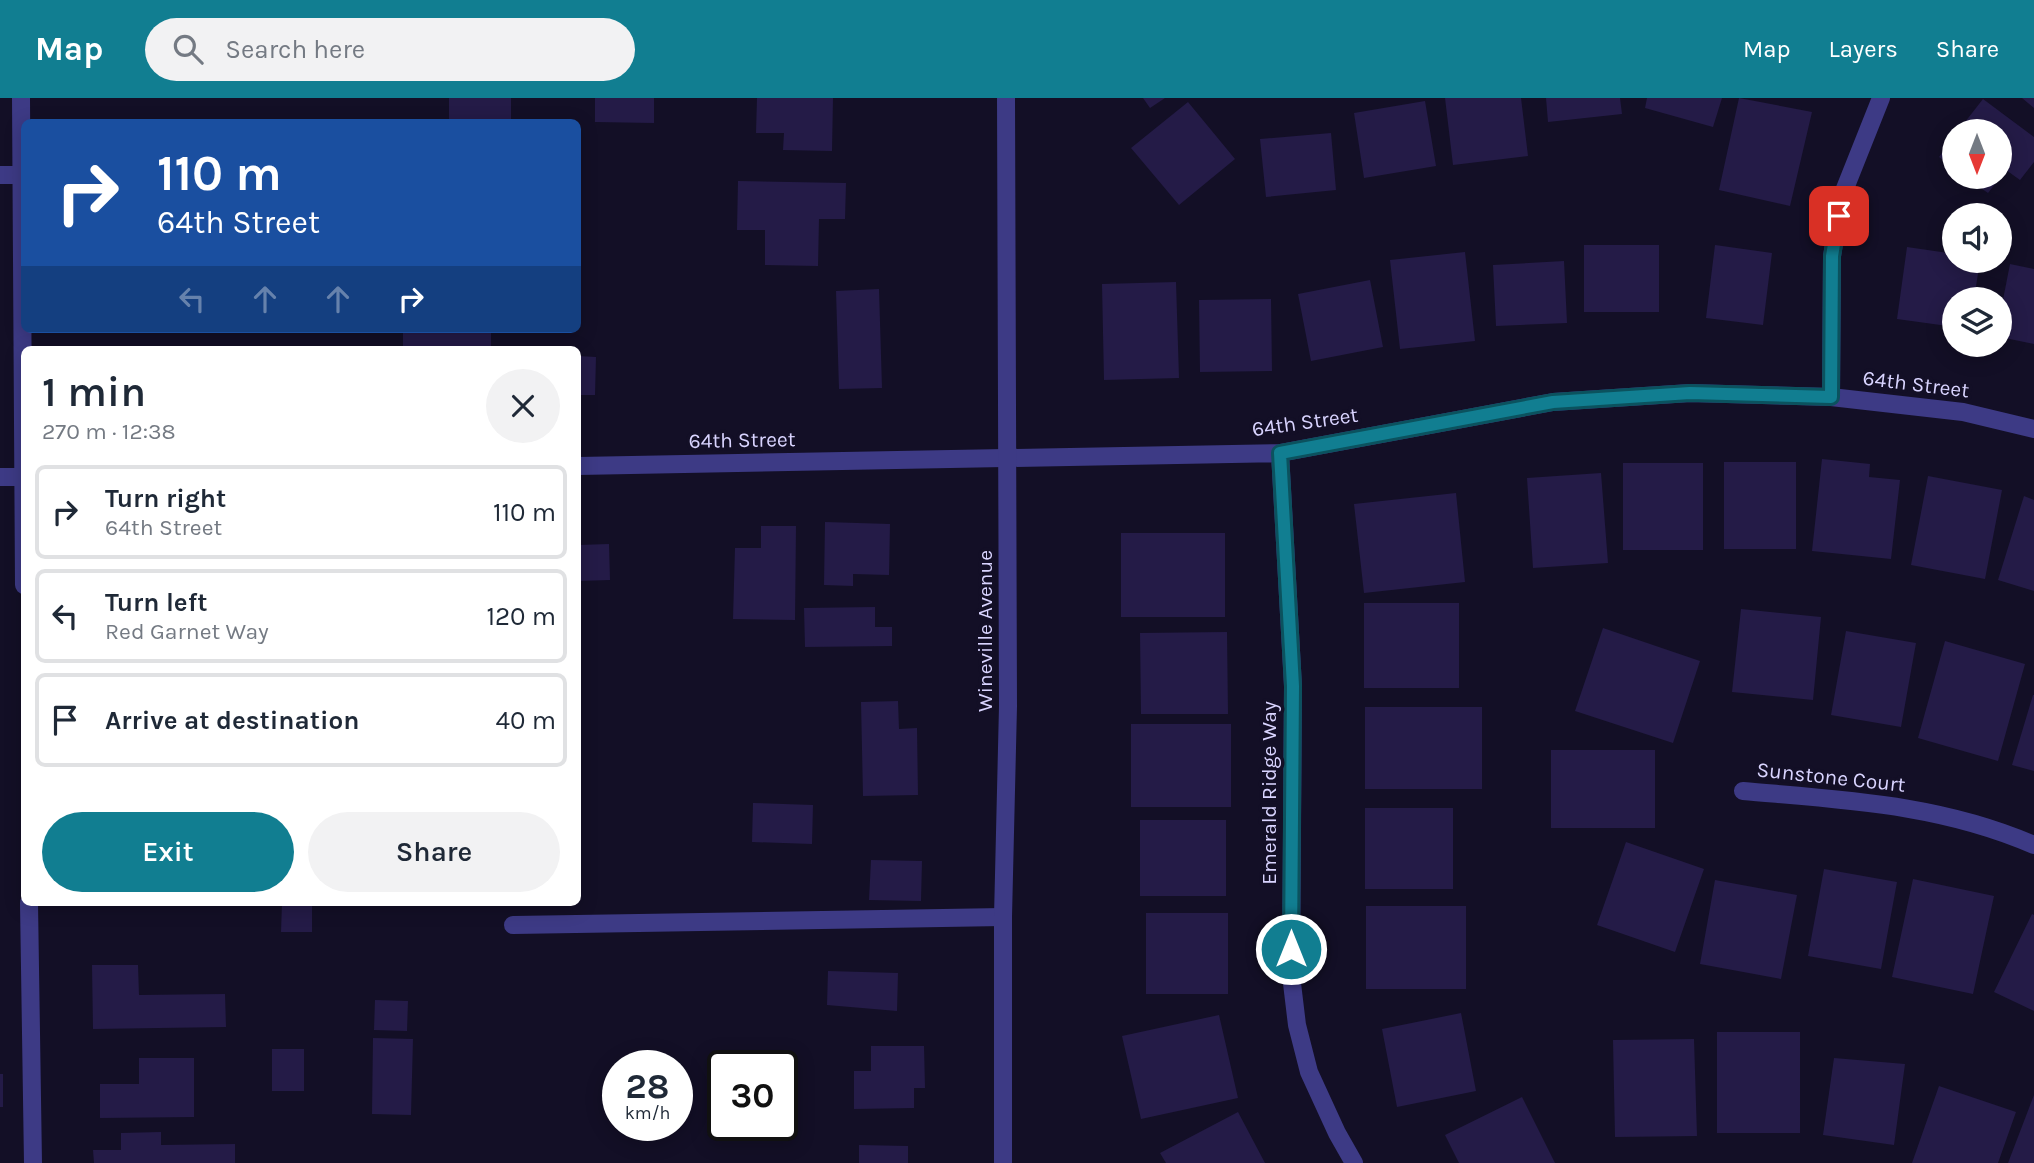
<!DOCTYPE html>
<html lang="en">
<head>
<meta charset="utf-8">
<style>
  :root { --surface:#fff; --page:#f2f2f3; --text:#1f2937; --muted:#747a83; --line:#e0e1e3; --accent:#117e91 }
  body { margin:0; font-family:Karla,sans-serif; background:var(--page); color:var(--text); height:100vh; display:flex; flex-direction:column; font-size:26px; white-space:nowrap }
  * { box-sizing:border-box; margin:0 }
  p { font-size:23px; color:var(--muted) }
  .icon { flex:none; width:38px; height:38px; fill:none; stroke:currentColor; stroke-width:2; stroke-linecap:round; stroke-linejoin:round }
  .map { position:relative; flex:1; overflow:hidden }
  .side { position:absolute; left:21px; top:248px; width:560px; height:560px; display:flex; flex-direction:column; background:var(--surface); border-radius:10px; box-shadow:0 4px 18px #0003 }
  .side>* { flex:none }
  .banner { position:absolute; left:21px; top:21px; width:560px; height:214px; border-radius:10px; box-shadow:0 4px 18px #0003; background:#1a4fa0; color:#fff; overflow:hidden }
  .needle { width:46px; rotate:180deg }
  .controls { position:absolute; left:1942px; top:21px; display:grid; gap:14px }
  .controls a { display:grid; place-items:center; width:70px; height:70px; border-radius:50%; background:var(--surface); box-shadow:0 4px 18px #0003; font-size:35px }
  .speed { position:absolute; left:602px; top:952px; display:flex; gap:14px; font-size:35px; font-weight:700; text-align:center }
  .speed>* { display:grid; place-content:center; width:91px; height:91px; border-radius:50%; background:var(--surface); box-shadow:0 4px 18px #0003; line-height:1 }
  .speed small { font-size:18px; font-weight:400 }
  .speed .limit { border:4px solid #111; border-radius:10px; background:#fff; color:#111 }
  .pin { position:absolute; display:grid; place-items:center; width:60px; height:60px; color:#fff; margin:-30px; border-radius:14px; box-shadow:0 4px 10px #0006 }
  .me { position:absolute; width:77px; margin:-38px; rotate:0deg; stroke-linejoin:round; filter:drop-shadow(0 0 5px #0008) }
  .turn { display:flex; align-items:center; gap:24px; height:147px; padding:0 21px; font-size:32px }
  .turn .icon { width:91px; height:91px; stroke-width:2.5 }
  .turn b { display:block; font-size:49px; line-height:60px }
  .lanes { display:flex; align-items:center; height:66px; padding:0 21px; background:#0003; justify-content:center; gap:35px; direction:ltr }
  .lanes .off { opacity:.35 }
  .round { display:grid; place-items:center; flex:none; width:74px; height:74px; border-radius:37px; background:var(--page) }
  .summary { display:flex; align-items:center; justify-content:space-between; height:119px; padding:0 21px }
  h1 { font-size:42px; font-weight:600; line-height:52px }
  .cta { display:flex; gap:14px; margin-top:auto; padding:14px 21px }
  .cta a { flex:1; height:80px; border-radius:42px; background:var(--accent); color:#fff; font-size:28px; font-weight:600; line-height:80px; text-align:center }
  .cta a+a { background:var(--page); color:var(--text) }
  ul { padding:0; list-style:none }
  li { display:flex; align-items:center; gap:21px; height:94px; margin:0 14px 10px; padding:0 7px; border:4px solid var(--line); border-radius:10px }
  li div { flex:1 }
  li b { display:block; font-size:26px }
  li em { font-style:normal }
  header { display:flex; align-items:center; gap:42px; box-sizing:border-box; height:98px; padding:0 35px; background:var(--accent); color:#fff }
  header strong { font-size:33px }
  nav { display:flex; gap:38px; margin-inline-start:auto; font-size:24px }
  .search { width:490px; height:63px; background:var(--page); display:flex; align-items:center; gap:18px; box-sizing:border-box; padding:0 24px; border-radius:38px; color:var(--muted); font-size:26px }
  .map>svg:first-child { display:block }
</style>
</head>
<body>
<header>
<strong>Map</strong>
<div class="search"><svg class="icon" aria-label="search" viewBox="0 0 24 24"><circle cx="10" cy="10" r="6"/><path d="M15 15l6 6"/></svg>Search here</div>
<nav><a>Map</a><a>Layers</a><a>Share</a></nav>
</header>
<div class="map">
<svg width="2034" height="1065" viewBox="0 0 2034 1065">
  <rect width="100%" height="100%" fill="#130f26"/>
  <path fill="#241b47" d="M449,0H511V24L449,21Z
    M595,0H654V25L595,24Z
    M757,0H833L832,53L783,52L784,35H756Z
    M1143,0H1165L1150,10Z
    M1445,0H1521L1528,58L1453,67Z
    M1546,0H1620L1622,16L1548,24Z
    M1647,0H1722L1713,29L1645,10Z
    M1739,0L1812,14L1790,108L1719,92Z
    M2022,0H2034V10Z
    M1983,1L2034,39V64L2020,82L2006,72L1988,95L1965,79H2000V33H1958Z
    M1425,3L1436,68L1364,80L1354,15Z
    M1188,4L1235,61L1179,107L1131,50Z
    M1331,35L1336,92L1266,99L1260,41Z
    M1955,38V71L1939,59Z
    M738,83L846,85L845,121H819L818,168L765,167V132H737Z
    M1584,147H1659V214H1584Z
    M1715,147L1772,155L1763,227L1706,220Z
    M1907,149L1955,156V163H1980L1974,201H1955V229L1897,221Z
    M1465,154L1475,243L1400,251L1390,162Z
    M1564,163L1567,225L1496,228L1493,167Z
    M2010,166L2034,171V246L2000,239V217Z
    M1370,182L1383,249L1311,263L1298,196Z
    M1176,184L1179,280L1104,282L1102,186Z
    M879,191L882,290L839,291L836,193Z
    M1271,201L1272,273L1200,274L1199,202Z
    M403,231H491V252H403Z
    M578,258L596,259L595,297H578Z
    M1822,361L1870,366L1869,379L1900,382L1891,461L1812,453Z
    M1724,364H1796V451H1724Z
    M1623,365H1703V452H1623Z
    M1601,375L1608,465L1533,470L1527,380Z
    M1928,378L2002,392L1985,481L1911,467Z
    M1456,395L1465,484L1364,495L1354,406Z
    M2024,398L2034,402V493L1998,482Z
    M825,424L890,426L889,477L853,476V488L824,487Z
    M761,428H796L795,522L733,521L735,450H761Z
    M1121,435H1225V519H1121Z
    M609,446L610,482L578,483V447Z
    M1364,505H1459V590H1364Z
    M875,509V529H892V548L805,549L804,510Z
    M1741,511L1821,519L1813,602L1732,594Z
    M1603,530L1700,563L1673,645L1575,613Z
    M1846,533L1916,545L1901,629L1831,617Z
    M1227,534L1228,616H1141L1140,535Z
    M1945,543L2025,566L1998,663L1918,640Z
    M2033,597H2034V673L2012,667Z
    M898,603L899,631L917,630L918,697L863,698L861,604Z
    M1365,609H1482V691H1365Z
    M1131,626H1231V709H1131Z
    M1551,652H1655V730H1551Z
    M753,705L813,707L812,746L752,744Z
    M1365,710H1453V791H1365Z
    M1140,722H1226V798H1140Z
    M1626,744L1704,771L1675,854L1597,827Z
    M871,762L922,763L921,803L869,802Z
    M1824,771L1897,784L1881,871L1808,858Z
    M1913,781L1994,798L1973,896L1892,879Z
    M1715,782L1797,797L1781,881L1700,866Z
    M282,805H312V834H281Z
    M1366,808H1466V891H1366Z
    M1146,815H1228V896H1146Z
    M2032,816L2034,817V913L1994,894Z
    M92,867H138L139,897L225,896L226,929L93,931Z
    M828,873L898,875L897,913L827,907Z
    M375,902L408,903L407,933L374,932Z
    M1461,915L1476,993L1397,1009L1382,931Z
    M1219,917L1238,1000L1141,1021L1122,938Z
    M1717,934H1800V1035H1717Z
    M373,940L413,941L411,1017L372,1016Z
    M1694,941L1697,1038L1615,1039L1613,942Z
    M871,948H924L925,990H914V1010L854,1011V973H871Z
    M272,951H304V993H272Z
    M139,960H194V1019L100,1020V986H139Z
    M1834,960L1905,966L1894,1047L1823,1037Z
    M0,976H3V1009H0Z
    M1939,988L2016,1014L1998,1065H1912Z
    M2034,997V1065H2008Z
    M1522,999L1555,1065H1459L1445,1037Z
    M1238,1014L1265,1065H1166L1160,1055Z
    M161,1034V1047L235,1046V1065H94L93,1052H121V1035Z
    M859,1047L908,1048V1065H859Z"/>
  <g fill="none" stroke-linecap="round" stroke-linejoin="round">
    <path stroke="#3d3a85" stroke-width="18" d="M0,77H22
      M513,827L1003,819"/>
    <path stroke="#3d3a85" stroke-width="18" d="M21,0L24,487
      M1831,299L1832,158L1842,98L1881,0
      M1280,355L1293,588L1291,877L1297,927L1309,974L1337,1035L1354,1065
      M578,368L1280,355L1553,304L1690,295L1831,299L1963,314L2034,331
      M0,379H24
      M1743,693C1844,702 1940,706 2034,747
      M29,805L33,1065"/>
    <path stroke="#3d3a85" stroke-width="18" d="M1003,1065V819L1008,608L1006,0"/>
  </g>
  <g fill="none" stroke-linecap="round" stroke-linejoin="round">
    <defs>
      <path id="route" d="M1291,851L1293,588L1280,355L1553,304L1690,295L1831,299L1832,158L1839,118"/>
    </defs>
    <use href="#route" stroke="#0b525e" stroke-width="18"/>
    <use href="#route" stroke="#117e91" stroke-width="12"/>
  </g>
  <g text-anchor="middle" stroke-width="7" stroke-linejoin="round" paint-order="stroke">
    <g font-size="21" fill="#d9d4ff" stroke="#130f26">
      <text transform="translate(1916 286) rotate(7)" y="7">64th Street</text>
      <text transform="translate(1305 324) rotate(-8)" y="7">64th Street</text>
      <text transform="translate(742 342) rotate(-1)" y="7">64th Street</text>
      <text transform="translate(985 533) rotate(-90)" y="7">Wineville Avenue</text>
      <text transform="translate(1831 679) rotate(6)" y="7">Sunstone Court</text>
      <text transform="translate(1269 695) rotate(-90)" y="7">Emerald Ridge Way</text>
    </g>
  </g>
</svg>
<div class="controls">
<a><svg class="needle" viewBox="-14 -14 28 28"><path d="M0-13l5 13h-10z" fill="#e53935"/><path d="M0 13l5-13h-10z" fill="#747a83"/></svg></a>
<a><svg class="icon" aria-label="sound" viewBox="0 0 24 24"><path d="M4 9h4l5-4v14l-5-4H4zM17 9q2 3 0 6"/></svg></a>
<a><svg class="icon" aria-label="layers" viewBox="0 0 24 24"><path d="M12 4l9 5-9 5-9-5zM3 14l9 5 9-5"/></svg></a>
</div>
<div class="speed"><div>28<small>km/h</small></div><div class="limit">30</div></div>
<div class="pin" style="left:1839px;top:118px;background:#d93025"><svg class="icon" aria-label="arrive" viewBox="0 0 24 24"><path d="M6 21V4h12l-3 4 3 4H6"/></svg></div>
<svg class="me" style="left:1291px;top:851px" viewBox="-20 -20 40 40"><circle r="17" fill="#117e91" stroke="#fff" stroke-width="3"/><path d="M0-11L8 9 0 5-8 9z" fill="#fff"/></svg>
<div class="banner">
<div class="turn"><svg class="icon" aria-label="right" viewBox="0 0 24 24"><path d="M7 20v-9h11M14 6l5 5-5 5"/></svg><div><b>110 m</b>64th Street</div></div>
<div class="lanes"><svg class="icon off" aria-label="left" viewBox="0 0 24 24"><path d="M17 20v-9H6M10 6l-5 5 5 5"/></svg><svg class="icon off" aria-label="ahead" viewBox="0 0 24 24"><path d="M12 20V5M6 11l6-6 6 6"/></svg><svg class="icon off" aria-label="ahead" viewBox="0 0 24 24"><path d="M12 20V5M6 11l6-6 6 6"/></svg><svg class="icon" aria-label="right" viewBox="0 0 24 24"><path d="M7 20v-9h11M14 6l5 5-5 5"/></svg></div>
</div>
<section class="side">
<div class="summary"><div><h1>1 min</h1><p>270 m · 12:38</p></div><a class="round"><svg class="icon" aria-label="close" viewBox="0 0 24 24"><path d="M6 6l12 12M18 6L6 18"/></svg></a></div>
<ul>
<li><svg class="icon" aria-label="right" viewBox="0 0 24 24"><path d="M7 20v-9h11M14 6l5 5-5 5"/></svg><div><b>Turn right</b><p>64th Street</p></div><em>110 m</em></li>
<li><svg class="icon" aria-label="left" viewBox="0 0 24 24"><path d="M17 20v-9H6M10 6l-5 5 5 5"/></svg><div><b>Turn left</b><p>Red Garnet Way</p></div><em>120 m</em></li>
<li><svg class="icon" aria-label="arrive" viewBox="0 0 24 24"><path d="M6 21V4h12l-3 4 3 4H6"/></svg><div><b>Arrive at destination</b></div><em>40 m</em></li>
</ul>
<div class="cta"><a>Exit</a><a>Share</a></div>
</section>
</div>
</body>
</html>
